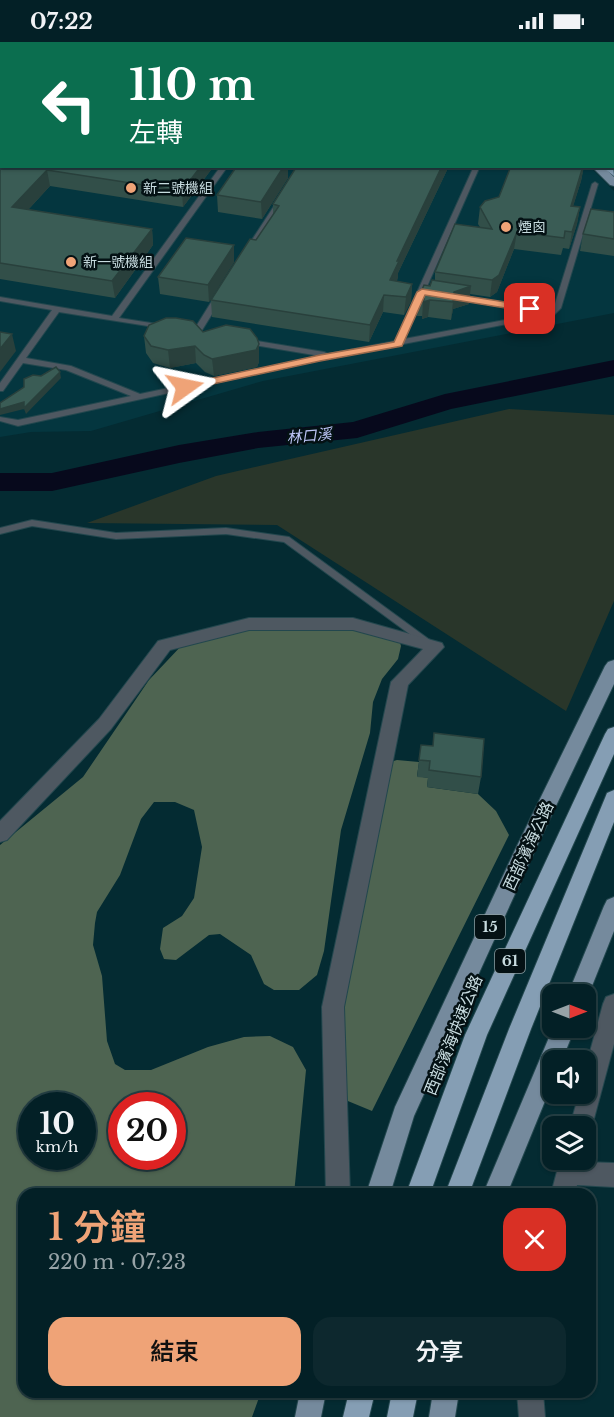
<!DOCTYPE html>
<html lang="zh-TW">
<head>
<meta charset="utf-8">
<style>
  :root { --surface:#032026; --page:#0d282e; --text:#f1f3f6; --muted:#97a3a7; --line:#243e43; --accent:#efa377 }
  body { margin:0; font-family:"Libre Baskerville","Noto Sans TC",serif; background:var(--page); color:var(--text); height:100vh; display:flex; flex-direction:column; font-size:22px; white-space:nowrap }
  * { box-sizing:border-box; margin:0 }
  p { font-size:20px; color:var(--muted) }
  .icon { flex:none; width:33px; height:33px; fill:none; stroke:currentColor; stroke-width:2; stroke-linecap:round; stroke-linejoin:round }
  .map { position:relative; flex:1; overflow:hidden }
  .sheet { position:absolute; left:18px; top:1146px; width:578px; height:210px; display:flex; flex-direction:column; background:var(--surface); border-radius:18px; box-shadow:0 2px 4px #0004,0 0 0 2px var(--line) }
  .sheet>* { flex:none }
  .banner { position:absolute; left:0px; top:0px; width:615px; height:126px; box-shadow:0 2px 4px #0004,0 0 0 2px var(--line); background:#0b6e4f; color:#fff; overflow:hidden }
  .needle { width:39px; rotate:90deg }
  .buttons { position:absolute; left:542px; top:942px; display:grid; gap:12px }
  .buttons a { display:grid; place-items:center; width:54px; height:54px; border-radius:12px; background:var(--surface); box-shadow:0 2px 4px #0004,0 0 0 2px var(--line); font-size:30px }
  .speed { position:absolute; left:18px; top:1050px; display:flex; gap:12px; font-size:30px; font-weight:700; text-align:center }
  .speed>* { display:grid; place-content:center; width:78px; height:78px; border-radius:50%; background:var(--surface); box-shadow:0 2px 4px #0004,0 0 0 2px var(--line); line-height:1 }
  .speed small { font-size:15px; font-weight:400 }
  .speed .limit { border:9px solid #d22; background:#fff; color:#111 }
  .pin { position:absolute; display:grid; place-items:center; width:51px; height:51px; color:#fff; margin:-26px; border-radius:12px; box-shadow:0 3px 9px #0006 }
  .me { position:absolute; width:66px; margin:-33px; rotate:78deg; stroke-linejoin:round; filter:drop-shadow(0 0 4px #0008) }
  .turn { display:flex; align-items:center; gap:21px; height:126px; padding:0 30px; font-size:27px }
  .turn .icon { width:78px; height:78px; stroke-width:2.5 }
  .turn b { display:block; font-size:42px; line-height:51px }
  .round { display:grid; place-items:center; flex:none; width:63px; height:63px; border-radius:18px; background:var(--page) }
  .summary { display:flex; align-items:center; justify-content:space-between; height:102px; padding:0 30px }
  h1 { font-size:36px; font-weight:600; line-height:45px; color:var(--accent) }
  .primary-button { display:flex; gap:12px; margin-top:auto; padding:12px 30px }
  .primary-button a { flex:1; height:69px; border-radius:18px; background:var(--accent); color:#111; font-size:24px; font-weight:600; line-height:69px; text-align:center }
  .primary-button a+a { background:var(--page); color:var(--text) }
  .status { display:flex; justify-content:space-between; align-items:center; height:42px; padding:0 30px; background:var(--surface); direction:ltr }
  .status svg { height:16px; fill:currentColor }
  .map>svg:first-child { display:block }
</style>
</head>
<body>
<div class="status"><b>07:22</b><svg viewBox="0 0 49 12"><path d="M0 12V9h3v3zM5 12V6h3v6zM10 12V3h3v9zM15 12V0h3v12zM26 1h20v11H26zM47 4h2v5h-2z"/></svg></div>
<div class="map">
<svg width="614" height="1375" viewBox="0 0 614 1375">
  <rect width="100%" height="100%" fill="#042b32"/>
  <path fill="#04363f" d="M0,0H395L398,1L2,2V124H589L614,149V271L263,339L91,389L31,390L0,395Z"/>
  <path fill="#29362a" d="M509,367L614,373V559L566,669L277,483L87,481L216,434Z"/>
  <path fill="#4e6451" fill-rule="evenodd" d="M301,583H338L399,597L401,604L398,617L382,637L373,660L370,691L341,788L324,909L317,933L299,948H274L264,942L251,913L220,892L209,893L176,918L164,917L160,907L163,886L182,874L194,856L202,805L194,768L175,760H154L141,777L120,833L97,870L95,881L93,903L102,934L107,999L115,1022L125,1028H151L208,1005L244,995L270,994L293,1005L306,1028L294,1152H24V1350H261L252,1375H0V803L83,735L149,638L183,602L228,590ZM32,1064H82V1114H32ZM122,1064H172V1114H122Z
    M397,718L419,720L417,734L428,736L427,745L478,752L496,769L509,793L372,1069L343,1057L334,993L390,720Z"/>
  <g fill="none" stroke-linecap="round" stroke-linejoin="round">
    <path fill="#07091c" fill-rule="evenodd" d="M614,318V334L451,367L357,396L258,406L179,421L52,449H0V431H52L179,403L258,390L353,380L445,352Z"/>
    <defs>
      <path id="lane" d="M301,0H307V2H301Z
        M221,124H228L119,276L164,283L168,285L167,287L59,270L26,316L71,324L140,352L320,314L242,301L241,299L245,297L324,310L328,312L395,299L474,124H480L404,297L542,271L455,257V253H458L549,269L554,265L592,142L595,140L598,142L561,266L554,273L320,318L18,384L0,379V375L18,378L131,354L66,328L23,321L3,349H0V341L52,268L0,259V255L112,274Z
        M278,158L283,159L250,211H246L244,210Z
        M215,254L222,256L199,293H193L192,291Z
        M32,478L116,491L226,486L289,495L438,604L436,607H430L284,500L226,492L116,497L32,484L0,492V486Z"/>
      <path id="street" d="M249,576H353L442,601L444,605L408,643L344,965L350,1152H326L322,965L391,640L423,607L353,588H249L170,608L111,687L7,798L0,800V779L99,677L158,599Z
        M614,952V1002L592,1084L589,1092L585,1094V1084H570L579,1052H585V1028L603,962L606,955Z
        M560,1118H583V1120L614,1121V1145L577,1143L575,1152H551Z
        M517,1350H543L545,1375H519Z"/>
      <path id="primary" d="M398,0H408L409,2H399Z
        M430,0H441L442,2H431Z
        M591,124H603L614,135V144L610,143Z
        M614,618V642L535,808L414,1074L390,1152H366L395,1065L515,808L605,624L608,620Z
        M614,855V889L586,959L585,952H568L604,864L607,858Z
        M553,986H575L562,1018H552V1042L507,1152H483Z
        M300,1350H326L321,1375H295Z
        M433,1350H459L455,1375H429Z"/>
      <path id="highway" d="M408,0H418L419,2H409Z
        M423,0H433L434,2H424Z
        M601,124H613L614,134Z
        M614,685V712L487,993L430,1152H406L465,993L605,692L608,687Z
        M614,748V780L531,987L469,1152H445L509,987L605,756L607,751Z
        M349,1350H375L369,1375H343Z
        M392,1350H418L413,1375H387Z"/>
    </defs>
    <use href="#lane" stroke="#23474e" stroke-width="2"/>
    <use href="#street" stroke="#23474e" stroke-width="2"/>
    <use href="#primary" stroke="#23474e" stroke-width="2"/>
    <use href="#highway" stroke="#23474e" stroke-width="2"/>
    <use href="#lane" fill="#4e5861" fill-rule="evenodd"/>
    <use href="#street" fill="#4e5861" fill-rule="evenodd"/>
    <use href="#primary" fill="#758a9d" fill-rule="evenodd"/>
    <use href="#highway" fill="#859eb4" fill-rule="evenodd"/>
  </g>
  <path fill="#324f49" d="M566,0H614V2H568Z
    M0,45L2,124H214L183,165L50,144L28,168L152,187L153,203L115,256L0,237Z
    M237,124H288V136L262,177L218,170L217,153Z
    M297,124H449L398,231L397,239L412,242L411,259L404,273L383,270L369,300L212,275L211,258L256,198L273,173V162Z
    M584,124L581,139L573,164L580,165L577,182L569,207L563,206L561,213L514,207L497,250L490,255L470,252L469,262L453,267L451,278L428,275L422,277V274H417L418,257L435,239V230L480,185L478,182L480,165Z
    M614,170V214L580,209L583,192Z
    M234,203V220L209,260L160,252L158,235Z
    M203,290L259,320L257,325L214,334L205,330L196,321L170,326L153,321L146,311L144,294Z
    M421,703L481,735L478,752L427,745L428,736L417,735Z"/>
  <path fill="#29403c" d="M201,124H214L183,165L182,149Z
    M284,124H288V136L262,177L261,160Z
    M442,124H449L398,231V236L390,254V238L397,219Z
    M584,124L581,139L568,181L571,164Z
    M47,128L50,144L15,182L12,165Z
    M580,165L577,182L569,207L572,190Z
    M152,187L153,203L115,256L112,239Z
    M517,190L514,207L497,250L490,255L492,238Z
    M234,203V220L209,260L208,243Z
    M412,242L411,259L404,273L406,255Z
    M471,244L469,262L453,267L451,278L454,250Z
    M384,253L383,270L369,300L370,283Z
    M430,258L428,275L422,277L423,260Z
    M12,292L16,309L0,330V307Z
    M259,302V320L257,325L214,334L212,317Z
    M195,304L196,321L170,326L168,308Z
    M60,330L61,336L26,372L24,367L0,373V367Z"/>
  <path fill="#3a5c55" stroke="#29403c" stroke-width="1.5" d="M49,0H190L188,2H47Z
    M588,0H614V47V2H590Z
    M2,43V124H201L182,149L47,128L12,165L152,187L112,239L0,221V45Z
    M237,124H284L261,160L217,153Z
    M297,124H442L397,219H399L390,238L412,242L406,255L384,253L370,283L211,258L250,197L256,198L279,164L273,162Z
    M511,124H583L571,164L580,165L572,190L565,189L564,196L517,190L499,233L492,238L435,230L455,182L492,187L480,165L485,159L499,155Z
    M591,167L614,170V197L583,192Z
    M186,196L234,203L208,243L158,235Z
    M432,238L471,244L454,250L453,260L430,258L423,260L424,257H418L424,243L430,244Z
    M166,276H176L193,279L203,290L226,283L250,287L257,296L259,302L256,308L212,317L204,313L195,304L168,308L151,304L144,294L149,283Z
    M0,290L12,292L0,307Z
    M56,325L60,330L24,366V360L0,367V361L24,345V337L33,333L41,334Z
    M434,691L484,697L481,735L429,728L430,719L419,718L421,703L433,704Z"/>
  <path fill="#efa377" stroke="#9b6a4d" stroke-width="1.5" d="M422,247L530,264L535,267L530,270L425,253L402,304L320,319L185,348L180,345L185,342L320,313L394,300L417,250Z"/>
  <g fill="#efa377" stroke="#041114" stroke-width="2">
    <circle cx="131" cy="146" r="6"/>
    <circle cx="506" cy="185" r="6"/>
    <circle cx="71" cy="220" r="6"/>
  </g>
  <g text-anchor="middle" stroke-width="5" stroke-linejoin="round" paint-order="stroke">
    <g font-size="14" fill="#c8dce0" stroke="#041114" text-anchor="start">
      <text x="143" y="151">新二號機組</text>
      <text x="518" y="190">煙囪</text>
      <text x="83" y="225">新一號機組</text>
    </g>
    <g font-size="15" font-style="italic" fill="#bec6f8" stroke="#041114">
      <text transform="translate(309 394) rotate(-5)" y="5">林口溪</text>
    </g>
    <g fill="#041114" stroke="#8d9fa3" stroke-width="1.5">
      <rect x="475" y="873" width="30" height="24" rx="4.5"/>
      <rect x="495" y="907" width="30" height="24" rx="4.5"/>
    </g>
    <g font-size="15" font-weight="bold" fill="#c8dce0">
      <text x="490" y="890">15</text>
      <text x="510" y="924">61</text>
    </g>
    <g font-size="16" fill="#c8dce0" stroke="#041114">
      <text transform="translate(528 804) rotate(-65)" y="6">西部濱海公路</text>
      <text transform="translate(453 993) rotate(-68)" y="6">西部濱海快速公路</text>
    </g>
  </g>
</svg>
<div class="buttons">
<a><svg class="needle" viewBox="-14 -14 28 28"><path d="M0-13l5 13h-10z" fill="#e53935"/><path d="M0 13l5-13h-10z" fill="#97a3a7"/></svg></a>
<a><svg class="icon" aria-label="sound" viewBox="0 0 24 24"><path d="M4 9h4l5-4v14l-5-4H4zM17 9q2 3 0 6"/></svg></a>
<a><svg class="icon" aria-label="layers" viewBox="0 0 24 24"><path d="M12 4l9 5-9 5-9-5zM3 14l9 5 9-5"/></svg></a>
</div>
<div class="speed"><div>10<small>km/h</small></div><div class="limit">20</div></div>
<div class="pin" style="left:530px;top:267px;background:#d93025"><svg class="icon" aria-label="arrive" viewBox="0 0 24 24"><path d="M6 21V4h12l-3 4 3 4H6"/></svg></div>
<svg class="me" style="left:185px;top:345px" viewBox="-20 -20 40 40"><path d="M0-17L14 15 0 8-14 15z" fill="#efa377" stroke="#fff" stroke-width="4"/></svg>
<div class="banner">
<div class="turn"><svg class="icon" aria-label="left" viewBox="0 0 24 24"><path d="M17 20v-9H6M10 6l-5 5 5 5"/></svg><div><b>110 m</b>左轉</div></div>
</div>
<section class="sheet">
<div class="summary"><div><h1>1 分鐘</h1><p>220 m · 07:23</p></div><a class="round" style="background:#d93025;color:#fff"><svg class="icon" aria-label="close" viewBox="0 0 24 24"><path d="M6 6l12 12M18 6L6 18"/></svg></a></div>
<div class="primary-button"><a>結束</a><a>分享</a></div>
</section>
</div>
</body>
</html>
